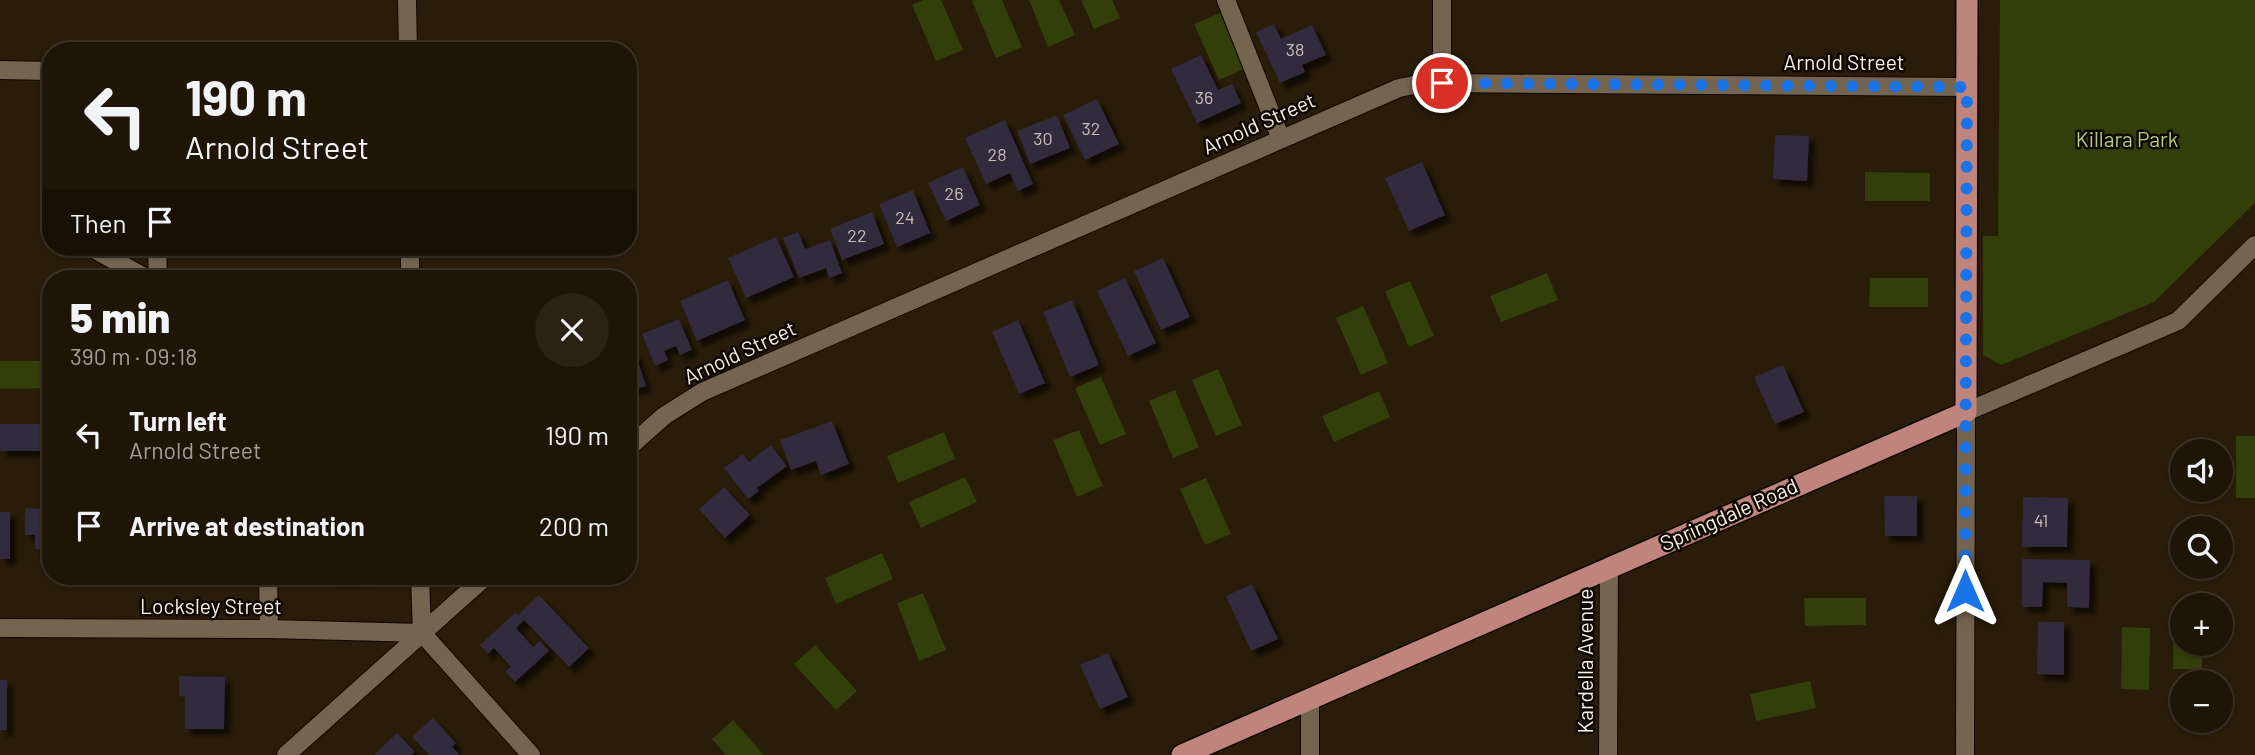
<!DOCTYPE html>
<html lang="en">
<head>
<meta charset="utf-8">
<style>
  :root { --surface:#1f1506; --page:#2c2214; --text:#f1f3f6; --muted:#a19f9b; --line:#3c3428 }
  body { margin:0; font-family:Barlow,sans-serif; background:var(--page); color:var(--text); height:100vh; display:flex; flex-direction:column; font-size:26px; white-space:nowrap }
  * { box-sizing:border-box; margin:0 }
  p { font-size:23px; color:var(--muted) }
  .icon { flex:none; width:38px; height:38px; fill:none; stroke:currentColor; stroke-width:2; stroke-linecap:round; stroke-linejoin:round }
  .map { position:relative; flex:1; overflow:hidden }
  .sheet { position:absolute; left:42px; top:270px; width:595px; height:315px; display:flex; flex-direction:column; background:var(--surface); border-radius:28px; box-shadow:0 2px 5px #0004,0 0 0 2px var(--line) }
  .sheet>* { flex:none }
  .hud { position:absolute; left:42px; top:42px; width:595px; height:214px; border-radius:28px; box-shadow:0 2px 5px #0004,0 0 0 2px var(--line); background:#1f1506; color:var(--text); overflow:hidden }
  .controls { position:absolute; left:2170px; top:439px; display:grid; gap:14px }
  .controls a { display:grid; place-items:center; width:63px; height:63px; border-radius:50%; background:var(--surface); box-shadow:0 2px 5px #0004,0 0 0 2px var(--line); font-size:35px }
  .pin { position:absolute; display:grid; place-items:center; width:60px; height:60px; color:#fff; margin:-30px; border:4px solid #fff; border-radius:50%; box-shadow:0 2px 7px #0007 }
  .me { position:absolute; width:77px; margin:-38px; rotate:0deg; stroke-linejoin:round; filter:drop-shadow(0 0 5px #0008) }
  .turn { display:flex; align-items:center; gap:24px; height:147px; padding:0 28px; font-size:32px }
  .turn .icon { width:91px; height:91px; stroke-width:2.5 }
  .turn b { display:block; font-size:49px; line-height:60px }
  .then { display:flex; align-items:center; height:66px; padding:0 28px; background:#0003; gap:14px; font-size:26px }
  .round { display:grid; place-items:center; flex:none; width:74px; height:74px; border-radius:37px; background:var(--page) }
  .overview { display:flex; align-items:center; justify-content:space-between; height:119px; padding:0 28px }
  h1 { font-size:42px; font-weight:800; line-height:52px }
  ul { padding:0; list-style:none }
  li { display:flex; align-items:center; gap:21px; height:91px; padding:0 28px }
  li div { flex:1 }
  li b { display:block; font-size:26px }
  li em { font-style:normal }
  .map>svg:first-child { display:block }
</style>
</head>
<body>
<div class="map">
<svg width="2255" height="755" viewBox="0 0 2255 755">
  <defs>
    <filter id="shadow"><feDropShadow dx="6" dy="6" stdDeviation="2" flood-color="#0009"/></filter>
  </defs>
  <rect width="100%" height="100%" fill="#291c08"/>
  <path fill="#323f0a" d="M923,0H941L963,50L936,61L912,5Z
    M975,0H1002L1022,47L996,58L972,1Z
    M1029,0H1059L1075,35L1048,47Z
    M1081,0H1112L1120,18L1094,29Z
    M2000,0H2255V203L2154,302L2001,365L1983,355V236H1998Z
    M1220,13L1244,69L1219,80L1194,24Z
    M1865,172L1930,173V201H1865Z
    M1547,273L1558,300L1501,322L1490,296Z
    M1870,278H1928V307H1869Z
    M1410,281L1434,336L1409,347L1385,291Z
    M1363,306L1388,363L1361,375L1336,318Z
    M0,361H51V388L0,389Z
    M1218,369L1242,425L1216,436L1192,380Z
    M1101,377L1126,434L1100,445L1075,388Z
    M1175,390L1199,447L1173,458L1149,401Z
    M1379,391L1390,417L1334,442L1322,416Z
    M1079,430L1103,486L1077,497L1053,440Z
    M944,432L955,459L898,483L887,456Z
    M2236,436H2255V498H2236Z
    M965,477L977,502L921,528L909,502Z
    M1206,478L1231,534L1205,545L1180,489Z
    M882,553L893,579L836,604L825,578Z
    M923,593L946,650L919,661L897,603Z
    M1866,598V625L1805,626L1804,598Z
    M2174,607H2182V644H2202V669H2173Z
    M2122,627L2150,628L2149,690L2121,689Z
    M815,645L857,691L836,710L794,664Z
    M1810,681L1816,708L1756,721L1750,694Z
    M733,720L764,755H726L712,739Z"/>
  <path fill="#32293d" filter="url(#shadow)" d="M1274,24L1281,39L1312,25L1326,55L1302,65L1305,72L1280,83L1256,32Z
    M1201,55L1218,90L1232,84L1241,103L1197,123L1171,69Z
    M1097,99L1119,144L1085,160L1063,115Z
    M1057,115L1070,148L1030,164L1017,131Z
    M1005,120L1033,184L1018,191L1010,173L986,184L965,138Z
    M1775,135L1809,136L1807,181L1773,179Z
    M1422,162L1445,215L1409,231L1385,178Z
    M963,167L980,205L946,221L928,183Z
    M913,190L930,233L897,247L879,204Z
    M872,212L884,244L842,260L830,229Z
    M798,232L805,249L830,240L842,273L829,278L826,268L799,278L783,238Z
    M776,237L794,277L746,298L728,258Z
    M1163,258L1190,317L1161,330L1134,271Z
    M1125,278L1156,343L1128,356L1097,291Z
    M728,280L745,320L697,341L680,301Z
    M1072,300L1099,365L1070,377L1043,312Z
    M679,319L692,350L680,355L676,346L664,351L668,360L655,366L642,334Z
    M1018,320L1045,383L1019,394L992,332Z
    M635,352L646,386L628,391V355Z
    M1783,365L1804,412L1775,424L1754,377Z
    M45,405H51V475H41V451H0V424H45Z
    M832,421L849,464L821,475L816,461L791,470L780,440Z
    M771,445L787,466L757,488L759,491L748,499L724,468L743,454L749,462Z
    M724,487L750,515L725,538L699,509Z
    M1884,496H1917V536H1885Z
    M2023,497L2068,498L2067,547H2022Z
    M25,508L51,509V550L35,549V535H25Z
    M0,512H10V559H0Z
    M2022,559L2090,560L2089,608L2067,607V583L2043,582L2042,607H2022Z
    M329,576H377V580L329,581Z
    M1252,584L1278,639L1251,651L1226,596Z
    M539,595L589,648L569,667L524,620L516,628L533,647L540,641L549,651L515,682L505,671L511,667L494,648L488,654L480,645L516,612L518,615Z
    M2038,622H2064V675L2037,674Z
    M1108,653L1128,697L1100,709L1080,665Z
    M179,676L225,677L224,729H185V697L179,696Z
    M0,680H7V730H0Z
    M433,718L456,743L452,747L460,755H429L412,737Z
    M397,733L415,752L411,755H374Z"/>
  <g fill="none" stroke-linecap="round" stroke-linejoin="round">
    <defs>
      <path id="minor" d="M407,0L408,51
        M1226,0L1281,139
        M0,70L51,71
        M1442,83V0
        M90,247L146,278
        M157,247L158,278
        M410,247V278
        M628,448L664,416L702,392L1399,88L1419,84L1442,83L1967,87
        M268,576L269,629
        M420,576L422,633L531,755
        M0,628L269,629L422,633
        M286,755L486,576
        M1310,755V699
        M1608,755L1609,568
        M1965,755L1966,412L2178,321L2255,245"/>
      <path id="major" d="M1182,755L1966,412L1967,0"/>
    </defs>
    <use href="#minor" stroke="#110600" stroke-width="20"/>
    <use href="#major" stroke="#110600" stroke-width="24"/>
    <use href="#minor" stroke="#746550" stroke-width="18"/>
    <use href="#major" stroke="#bf847c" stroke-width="21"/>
  </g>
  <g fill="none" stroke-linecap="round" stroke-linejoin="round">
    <path stroke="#1a73e8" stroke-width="12" stroke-dasharray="0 21.6" d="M1442,83L1967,87L1965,591"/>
  </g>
  <g text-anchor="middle" stroke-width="5" stroke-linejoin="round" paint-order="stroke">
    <g font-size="18" fill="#c7beba">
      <text x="1295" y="56">38</text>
      <text x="1204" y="104">36</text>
      <text x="1091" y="135">32</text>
      <text x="1043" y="145">30</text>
      <text x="997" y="161">28</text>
      <text x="954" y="200">26</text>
      <text x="905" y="224">24</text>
      <text x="857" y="242">22</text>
      <text x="2041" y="527">41</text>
    </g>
    <g font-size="21" fill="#f9f0e4" stroke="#0d0702">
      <text x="1844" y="70">Arnold Street</text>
      <text transform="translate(1259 124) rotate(-24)" y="7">Arnold Street</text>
      <text transform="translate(740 353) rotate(-25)" y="7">Arnold Street</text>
      <text transform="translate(1729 515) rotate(-24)" y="7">Springdale Road</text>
      <text x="211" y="614">Locksley Street</text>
      <text transform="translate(1586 661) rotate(-90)" y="7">Kardella Avenue</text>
    </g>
    <g font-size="21" fill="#b4cd7a" stroke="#0d0702">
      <text x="2127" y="147">Killara Park</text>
    </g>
  </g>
</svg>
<div class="controls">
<a><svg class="icon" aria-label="sound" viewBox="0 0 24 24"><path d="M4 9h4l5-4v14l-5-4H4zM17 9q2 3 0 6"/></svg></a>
<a><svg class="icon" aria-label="search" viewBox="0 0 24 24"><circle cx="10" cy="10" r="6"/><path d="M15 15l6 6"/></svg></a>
<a>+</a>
<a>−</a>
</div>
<div class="pin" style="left:1442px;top:83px;background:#d93025"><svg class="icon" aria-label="arrive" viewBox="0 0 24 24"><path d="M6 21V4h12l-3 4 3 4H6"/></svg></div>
<svg class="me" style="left:1965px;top:591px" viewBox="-20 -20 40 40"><path d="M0-17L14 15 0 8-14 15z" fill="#1a73e8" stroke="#fff" stroke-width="4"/></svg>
<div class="hud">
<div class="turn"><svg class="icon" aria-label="left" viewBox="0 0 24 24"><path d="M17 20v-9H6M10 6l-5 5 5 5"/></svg><div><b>190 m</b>Arnold Street</div></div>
<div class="then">Then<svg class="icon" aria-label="arrive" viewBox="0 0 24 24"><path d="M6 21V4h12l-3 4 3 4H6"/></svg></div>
</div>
<section class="sheet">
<div class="overview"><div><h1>5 min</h1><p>390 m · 09:18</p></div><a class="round"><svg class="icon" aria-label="close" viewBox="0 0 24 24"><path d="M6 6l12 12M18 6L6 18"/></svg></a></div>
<ul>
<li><svg class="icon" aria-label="left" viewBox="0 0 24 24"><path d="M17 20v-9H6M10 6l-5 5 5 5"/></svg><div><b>Turn left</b><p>Arnold Street</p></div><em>190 m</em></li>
<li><svg class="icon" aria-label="arrive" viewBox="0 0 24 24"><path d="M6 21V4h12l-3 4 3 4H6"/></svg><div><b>Arrive at destination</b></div><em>200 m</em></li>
</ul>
</section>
</div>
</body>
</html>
